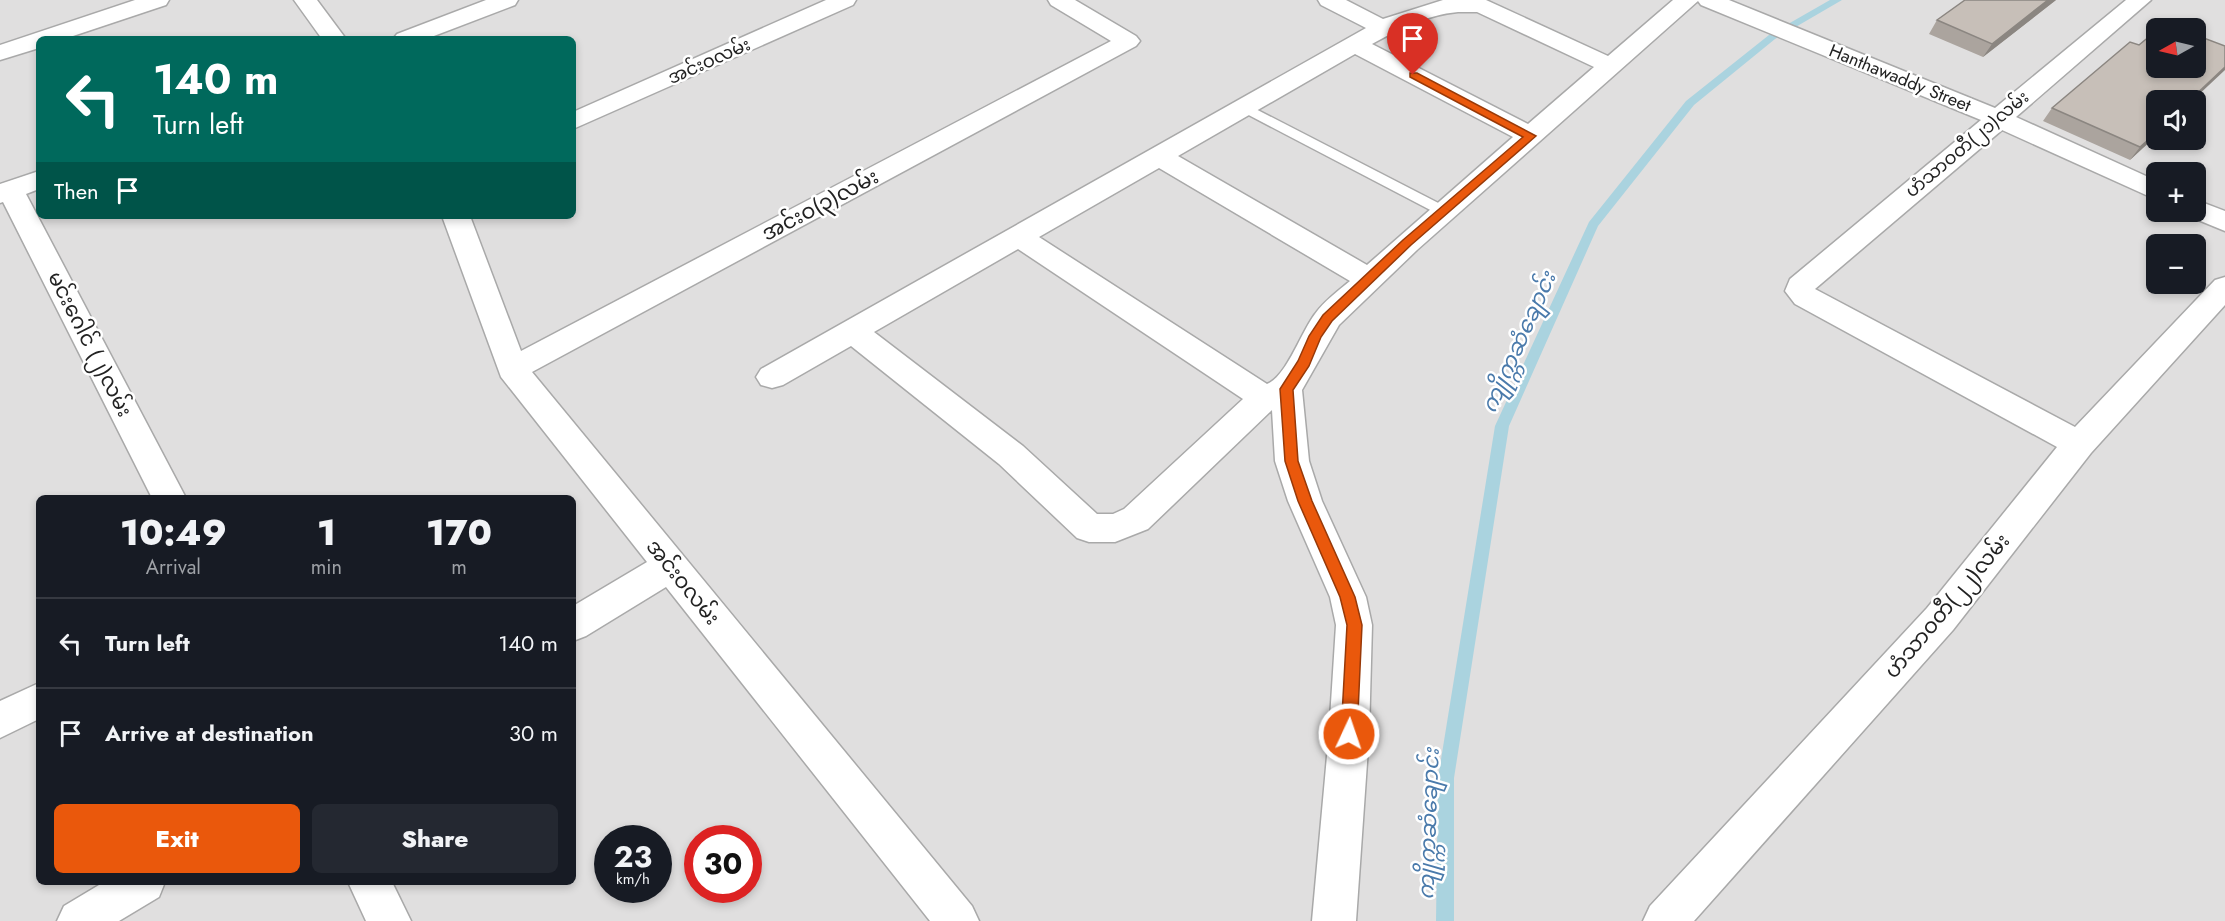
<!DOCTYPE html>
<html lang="en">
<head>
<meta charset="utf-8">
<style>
  :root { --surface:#171b24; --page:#242831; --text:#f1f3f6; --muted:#9ea1a6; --line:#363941; --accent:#ea580c }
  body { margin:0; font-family:Jost,"Noto Sans Myanmar",sans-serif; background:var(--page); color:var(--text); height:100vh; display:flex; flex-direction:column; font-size:22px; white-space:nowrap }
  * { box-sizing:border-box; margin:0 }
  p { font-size:20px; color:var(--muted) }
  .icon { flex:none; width:33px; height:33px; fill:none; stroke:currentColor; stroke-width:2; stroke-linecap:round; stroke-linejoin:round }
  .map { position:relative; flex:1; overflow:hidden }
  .drawer { position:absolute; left:36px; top:495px; width:540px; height:390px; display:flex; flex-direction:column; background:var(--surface); border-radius:9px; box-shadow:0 3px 9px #0003 }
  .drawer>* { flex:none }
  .top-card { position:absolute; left:36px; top:36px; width:540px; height:183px; border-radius:9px; box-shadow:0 3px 9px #0003; background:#00695c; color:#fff; overflow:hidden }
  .needle { width:39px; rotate:262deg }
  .buttons { position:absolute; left:2146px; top:18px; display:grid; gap:12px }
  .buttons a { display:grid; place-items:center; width:60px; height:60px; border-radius:9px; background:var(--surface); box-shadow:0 3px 9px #0003; font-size:30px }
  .speed { position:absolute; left:594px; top:825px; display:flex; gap:12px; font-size:30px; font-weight:700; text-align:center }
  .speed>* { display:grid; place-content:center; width:78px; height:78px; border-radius:50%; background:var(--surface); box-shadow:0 3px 9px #0003; line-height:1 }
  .speed small { font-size:15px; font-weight:400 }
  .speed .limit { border:9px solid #d22; background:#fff; color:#111 }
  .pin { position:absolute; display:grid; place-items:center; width:51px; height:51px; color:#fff; margin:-62px -26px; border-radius:50% 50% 50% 0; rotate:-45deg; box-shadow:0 0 6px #0007 }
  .pin .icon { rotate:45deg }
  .me { position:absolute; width:66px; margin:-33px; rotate:3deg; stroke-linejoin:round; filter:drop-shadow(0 0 4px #0008) }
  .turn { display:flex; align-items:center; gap:21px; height:126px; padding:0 18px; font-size:27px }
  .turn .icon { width:78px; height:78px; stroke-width:2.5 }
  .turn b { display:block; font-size:42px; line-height:51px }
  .then { display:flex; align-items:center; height:57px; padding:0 18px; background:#0003; gap:12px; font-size:22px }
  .eta { display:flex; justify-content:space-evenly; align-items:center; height:102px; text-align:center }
  .eta b { font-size:36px; font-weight:800; line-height:42px }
  .cta { display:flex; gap:12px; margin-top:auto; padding:12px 18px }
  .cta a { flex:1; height:69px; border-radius:9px; background:var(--accent); color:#fff; font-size:24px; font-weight:800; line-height:69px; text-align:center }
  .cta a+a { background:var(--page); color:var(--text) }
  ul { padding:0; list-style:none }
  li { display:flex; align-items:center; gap:18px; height:90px; padding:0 18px; border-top:2px solid var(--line) }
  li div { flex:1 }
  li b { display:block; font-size:22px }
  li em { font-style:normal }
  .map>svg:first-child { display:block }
</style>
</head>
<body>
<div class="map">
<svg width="2225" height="921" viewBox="0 0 2225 921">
  <rect width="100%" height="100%" fill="#f2efe9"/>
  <path fill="#e0dfdf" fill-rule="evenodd" d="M0,0H2225V921H0ZM2157,28H2196V68H2157ZM39,39H573V216H39ZM2157,100H2196V140H2157ZM2157,172H2196V212H2157ZM2157,244H2196V284H2157ZM39,498H573V882H39ZM608,838H658V890H608ZM698,838H748V890H698Z"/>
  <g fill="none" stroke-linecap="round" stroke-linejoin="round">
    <path fill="#aad3df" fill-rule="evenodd" d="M1830,0H1842L1775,39L1694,105L1598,226L1509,426L1454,778V921H1436L1438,778L1495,426L1589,222L1686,101L1769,35Z"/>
    <defs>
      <path id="lane" d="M1246,104L1448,208L1450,211L1443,216L1438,214L1241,111L1239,108L1241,105Z"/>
      <path id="street" d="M135,0H169L166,5L64,39H39V48L0,60V45Z
        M294,0H317L346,39H322Z
        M486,0H518L515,5L426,39H393L397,34Z
        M826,0H856L853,5L573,129V112Z
        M1048,0H1075L1136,36L1140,41L1136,46L532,372L972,906L979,921H930L666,587L586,636L573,641V606L647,562L501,377L442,216H470L521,351L1111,41L1051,5Z
        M1318,0H1346L1383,19L1443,0H1486L1608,56L1673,0H1729L1995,108L2126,0H2151L2016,117L2157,181V200L2002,130L1815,289L2075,427L2215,280L2225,277V305L2091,453L1953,630L1694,921H1643L1650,906L1927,608L2057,447L1795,304L1785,291L1790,279L1981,120L1701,5L1698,1L1417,250L1339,325L1302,390L1309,461L1322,501L1366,597L1372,625L1369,734L1356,921H1312L1329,734L1336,625L1330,597L1288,501L1275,461L1272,410L1148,529L1115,542H1089L1077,538L999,464L851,346L783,385L772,388L761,385L756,377L761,369L1366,28L1321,5ZM1458,12H1477L1594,67L1528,124L1372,44C1399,29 1426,15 1458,12ZM1355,54L1513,137L1367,265L1178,156ZM1159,168L1350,281C1338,291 1324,301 1315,314C1301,332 1287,376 1267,384L1039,237ZM1018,249L1243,399L1124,509L1113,514H1097L1023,446L874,332Z
        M39,171V189L26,194L186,498H152L3,202L0,203V184Z
        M2196,200L2225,211V231L2186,215L2184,212H2196Z
        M39,683V719L0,738V701Z
        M104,882H165L159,897L119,921H57L64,906Z
        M348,882H392L411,921H366Z"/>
    </defs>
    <use href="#lane" stroke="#a9a9a9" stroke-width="3"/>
    <use href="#street" stroke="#a9a9a9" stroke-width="3"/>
    <use href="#lane" fill="#fff" fill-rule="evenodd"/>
    <use href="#street" fill="#fff" fill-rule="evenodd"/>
  </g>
  <path fill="#aba49e" d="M2056,0L1983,57L1929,34L1937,20Z
    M2052,108L2157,135L2130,160L2043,121Z"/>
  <path fill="#8b8681" d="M2048,0H2056L1983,57L1992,44Z
    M2225,67V70L2193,100H2190Z
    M2157,132V135L2130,160L2140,147Z"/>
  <path fill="#c7bfb8" stroke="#8b8681" stroke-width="1.5" d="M1965,0H2048L1992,44L1937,20Z
    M2165,23L2180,28H2159Z
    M2157,30V68H2196V35L2225,46V67L2190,100H2157V132L2140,147L2052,108L2130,42L2139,45Z"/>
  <path fill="#ea580c" stroke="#983908" stroke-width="1.5" d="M1410,73H1417L1536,136L1411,245L1332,321L1321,337L1309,366L1293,390L1298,461L1312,501L1355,597L1362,625L1357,734L1355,739L1349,741L1343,739L1341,734L1347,625L1340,597L1298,501L1285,461L1280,389L1298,361L1309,336L1323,315L1403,240L1523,137L1410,77Z"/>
  <g text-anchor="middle" stroke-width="5" stroke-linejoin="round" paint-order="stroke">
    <g font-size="18" fill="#222" stroke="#fff">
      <text transform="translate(709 61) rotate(-24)" y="6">အင်းဝလမ်း</text>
      <text transform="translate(1900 78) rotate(22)" y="6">Hanthawaddy Street</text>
      <text transform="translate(1967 144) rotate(-40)" y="6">ဟံသာဝတီ(၂၁)လမ်း</text>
    </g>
    <g font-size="21" fill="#222" stroke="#fff">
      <text transform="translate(820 205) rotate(-28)" y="7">အင်းဝ(၃)လမ်း</text>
      <text transform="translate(90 344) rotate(63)" y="7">မင်းဂေါင် (၂)လမ်း</text>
      <text transform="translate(683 582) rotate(51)" y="7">အင်းဝလမ်း</text>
      <text transform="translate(1947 606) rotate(-50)" y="7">ဟံသာဝတီ(၂၂)လမ်း</text>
    </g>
    <g font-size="22" font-style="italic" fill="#4a7aab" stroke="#fff">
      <text transform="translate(1518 342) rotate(-66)" y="8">ကျိုက္ကဆံချောင်း</text>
      <text transform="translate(1428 824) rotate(-88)" y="8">ကျိုက္ကဆံချောင်း</text>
    </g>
  </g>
</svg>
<div class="buttons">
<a><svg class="needle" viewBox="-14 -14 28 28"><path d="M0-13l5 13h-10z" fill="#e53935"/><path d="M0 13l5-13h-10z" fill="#9ea1a6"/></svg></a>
<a><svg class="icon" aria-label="sound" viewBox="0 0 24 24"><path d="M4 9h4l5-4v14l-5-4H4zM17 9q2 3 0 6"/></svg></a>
<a>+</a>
<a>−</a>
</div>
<div class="speed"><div>23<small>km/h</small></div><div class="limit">30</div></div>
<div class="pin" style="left:1413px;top:75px;background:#d93025"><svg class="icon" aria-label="arrive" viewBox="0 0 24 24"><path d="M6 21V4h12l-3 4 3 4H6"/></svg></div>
<svg class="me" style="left:1349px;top:734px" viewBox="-20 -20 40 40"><circle r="17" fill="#ea580c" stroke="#fff" stroke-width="3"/><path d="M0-11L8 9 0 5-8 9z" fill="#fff"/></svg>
<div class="top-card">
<div class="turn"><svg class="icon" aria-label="left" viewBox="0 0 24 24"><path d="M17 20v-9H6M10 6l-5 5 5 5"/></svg><div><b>140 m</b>Turn left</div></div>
<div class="then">Then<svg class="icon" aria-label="arrive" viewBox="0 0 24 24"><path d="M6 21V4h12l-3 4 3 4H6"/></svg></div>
</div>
<section class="drawer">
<div class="eta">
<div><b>10:49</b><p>Arrival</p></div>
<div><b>1</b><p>min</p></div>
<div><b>170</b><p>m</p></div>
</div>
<ul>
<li><svg class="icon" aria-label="left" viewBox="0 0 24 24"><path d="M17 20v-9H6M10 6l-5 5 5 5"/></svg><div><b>Turn left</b></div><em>140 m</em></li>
<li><svg class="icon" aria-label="arrive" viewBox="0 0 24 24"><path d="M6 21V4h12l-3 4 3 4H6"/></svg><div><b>Arrive at destination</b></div><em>30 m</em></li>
</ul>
<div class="cta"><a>Exit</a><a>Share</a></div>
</section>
</div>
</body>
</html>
